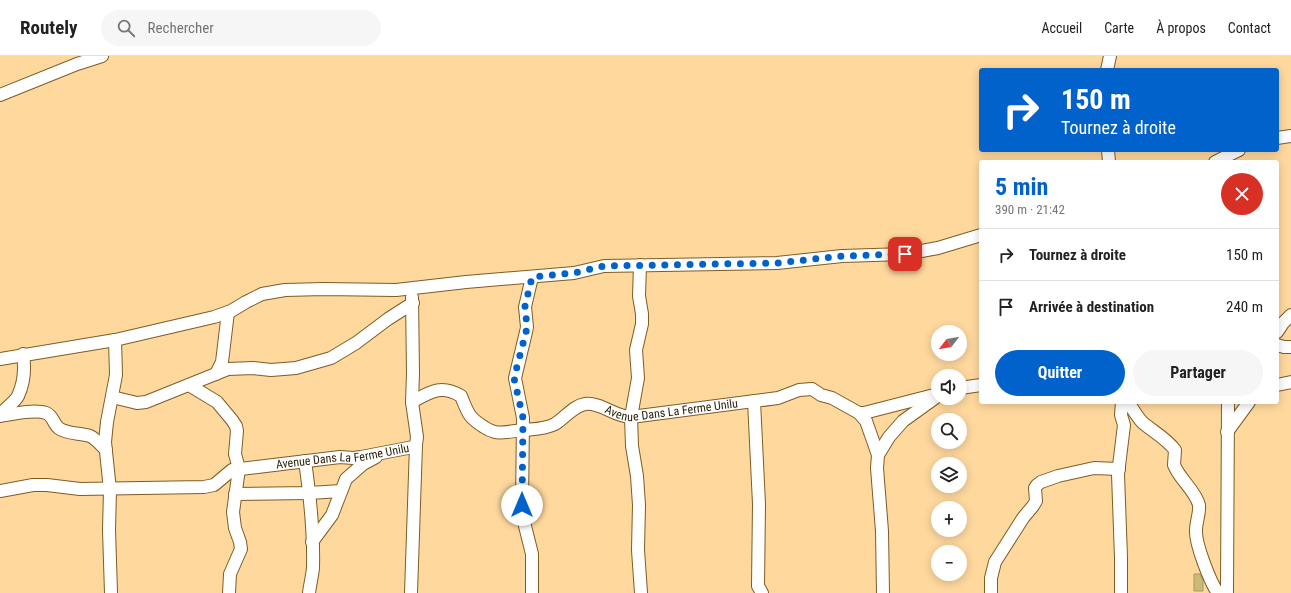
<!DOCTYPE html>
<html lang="fr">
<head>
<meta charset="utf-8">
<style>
  :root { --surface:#fff; --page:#f6f6f6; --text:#222; --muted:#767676; --line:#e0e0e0; --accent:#0262cb }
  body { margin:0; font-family:"Roboto Condensed",sans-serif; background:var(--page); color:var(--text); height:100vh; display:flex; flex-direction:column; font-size:15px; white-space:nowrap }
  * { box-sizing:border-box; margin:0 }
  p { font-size:13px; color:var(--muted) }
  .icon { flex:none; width:22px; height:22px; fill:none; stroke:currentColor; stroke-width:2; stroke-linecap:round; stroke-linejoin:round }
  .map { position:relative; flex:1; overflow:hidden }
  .drawer { position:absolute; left:979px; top:104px; width:300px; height:244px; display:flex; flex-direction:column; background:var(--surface); border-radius:4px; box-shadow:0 2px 10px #0003 }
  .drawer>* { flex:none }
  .top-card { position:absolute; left:979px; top:12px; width:300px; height:84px; border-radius:4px; box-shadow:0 2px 10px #0003; background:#0262cb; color:#fff; overflow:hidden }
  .needle { width:26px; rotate:239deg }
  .buttons { position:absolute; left:931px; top:269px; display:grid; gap:8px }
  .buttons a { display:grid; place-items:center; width:36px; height:36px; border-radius:50%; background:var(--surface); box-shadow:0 2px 10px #0003; font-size:20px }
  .pin { position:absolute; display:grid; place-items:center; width:34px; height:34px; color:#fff; margin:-17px; border-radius:8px; box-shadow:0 2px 6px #0006 }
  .me { position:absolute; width:44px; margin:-22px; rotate:0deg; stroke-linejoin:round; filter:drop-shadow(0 0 3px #0008) }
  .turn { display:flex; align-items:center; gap:14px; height:84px; padding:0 16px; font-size:18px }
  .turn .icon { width:52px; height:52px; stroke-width:2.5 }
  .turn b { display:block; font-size:28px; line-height:34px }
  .round { display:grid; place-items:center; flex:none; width:42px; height:42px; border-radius:21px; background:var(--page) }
  .summary { display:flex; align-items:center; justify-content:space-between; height:68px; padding:0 16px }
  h1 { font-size:24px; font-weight:700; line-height:30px; color:var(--accent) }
  .button { display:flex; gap:8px; margin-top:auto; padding:8px 16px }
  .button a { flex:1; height:46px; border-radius:24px; background:var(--accent); color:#fff; font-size:16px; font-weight:700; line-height:46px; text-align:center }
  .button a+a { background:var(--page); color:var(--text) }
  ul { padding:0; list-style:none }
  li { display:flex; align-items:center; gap:12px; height:52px; padding:0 16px; border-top:1px solid var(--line) }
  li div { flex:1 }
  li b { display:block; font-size:15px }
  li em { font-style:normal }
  header { display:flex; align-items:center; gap:24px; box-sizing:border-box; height:56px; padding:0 20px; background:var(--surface); border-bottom:1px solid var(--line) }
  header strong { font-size:19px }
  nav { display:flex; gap:22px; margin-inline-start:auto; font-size:14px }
  .search { width:280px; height:36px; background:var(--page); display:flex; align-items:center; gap:10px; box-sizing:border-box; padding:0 14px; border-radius:22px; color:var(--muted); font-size:15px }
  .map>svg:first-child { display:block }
</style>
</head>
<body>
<header>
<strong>Routely</strong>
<div class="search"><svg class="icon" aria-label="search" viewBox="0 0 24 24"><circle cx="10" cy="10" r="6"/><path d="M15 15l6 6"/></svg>Rechercher</div>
<nav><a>Accueil</a><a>Carte</a><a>À propos</a><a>Contact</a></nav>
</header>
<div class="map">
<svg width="1291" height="537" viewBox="0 0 1291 537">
  <rect width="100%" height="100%" fill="#ffd89e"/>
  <path fill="#cabb7b" stroke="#a7995a" d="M1194,518H1200L1203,525V535H1194Z"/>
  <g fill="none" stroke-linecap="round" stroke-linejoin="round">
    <defs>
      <g id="street">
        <path d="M1107,14L1110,0"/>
        <path d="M0,39L77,8L102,0"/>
        <path d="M1277,82L1291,80"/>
        <path d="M1108,94L1109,106"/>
        <path d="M1215,106L1239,94"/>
        <path d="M640,209L639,240L642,258V268L636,294L638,322L631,361L632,390L637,420L639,449L638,494L641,537"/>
        <path d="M1277,276L1283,267L1291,259"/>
        <path d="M1277,289L1284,291H1291"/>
        <path d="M0,303L115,284L214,261L231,255L246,246L262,238L285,234L324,233L396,234L466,226L574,217L604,210L777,207L842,200L905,198L938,192L981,179"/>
        <path d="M216,318L222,306L228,256"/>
        <path d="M189,329L217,346L232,364L236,370L237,375L235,398L239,413L233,456L235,472L240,486L241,493L230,518L229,537"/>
        <path d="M1277,329L1291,326"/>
        <path d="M960,332L981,329"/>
        <path d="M112,341L137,347L146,346L228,313L253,312L271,314L296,312L331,302L356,287L388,263L413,247"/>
        <path d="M754,345L759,448L758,530L762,537"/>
        <path d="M412,346L413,317L412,241"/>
        <path d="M1128,346C1133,353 1137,361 1143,367C1154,376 1167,383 1175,394L1174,409L1176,413C1182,425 1196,436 1199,449C1200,457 1196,466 1196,474C1195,487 1210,526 1218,537"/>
        <path d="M859,357L866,365L878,399"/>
        <path d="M0,358C5,353 15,346 18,340C24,327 25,311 23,298"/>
        <path d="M0,360C12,358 35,353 46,357C54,360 53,369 60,373C69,378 80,377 90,380C96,383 101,389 106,394"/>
        <path d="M1227,376L1249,346"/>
        <path d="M305,405C310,440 314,477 313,512C312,521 310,529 309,537"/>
        <path id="s1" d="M0,435L33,429H47L80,433L204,431L214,429L232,414L340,401L353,402L361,401L413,391L416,389L417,381L412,346C430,336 441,328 461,340C468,357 468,361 484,371C487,373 491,375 495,376C502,378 517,374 525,374C535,373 545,373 555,368C565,362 573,350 585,348C601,346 615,361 631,361L778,342L799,334L812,333L821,339L832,342L859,357H864L938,338"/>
        <path d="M235,438L309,437L341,435"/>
        <path d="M312,486L332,459L346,423L363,408L376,401"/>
        <path d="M111,537L109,474L110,434L105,386L107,366L116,319L115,284"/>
        <path d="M411,537L416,389"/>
        <path d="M532,537V498L525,470L522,449L523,362L515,322L526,276L527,271L525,251L532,221"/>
        <path d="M883,537L882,475L877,412L878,399L889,381L903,365L935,342"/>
        <path d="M991,537V522L995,506L1023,462L1033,450L1036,445L1035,432L1037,429L1041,426L1058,420L1094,412L1119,413"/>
        <path d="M1121,537V502L1118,418L1124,369L1121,359L1122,346"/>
        <path d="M1227,537L1228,346"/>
      </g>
    </defs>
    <use href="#street" stroke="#7e5c24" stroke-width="14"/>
    <use href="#street" stroke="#fff" stroke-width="12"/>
  </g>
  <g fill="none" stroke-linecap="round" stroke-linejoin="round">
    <path stroke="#0262cb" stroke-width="7" stroke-dasharray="0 12.6" d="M522,449L523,362L514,322L526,276L527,271L525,250L532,221L574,217L604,210L778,207L842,200L905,198"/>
  </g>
  <g text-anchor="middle" stroke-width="3.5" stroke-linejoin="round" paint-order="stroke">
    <g font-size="12" fill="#31230b" stroke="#ffd89e">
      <text dy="4" stroke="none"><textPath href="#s1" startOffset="759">Avenue Dans La Ferme Unilu</textPath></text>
      <text dy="4" stroke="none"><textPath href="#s1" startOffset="350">Avenue Dans La Ferme Unilu</textPath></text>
    </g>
  </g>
</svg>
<div class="buttons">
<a><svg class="needle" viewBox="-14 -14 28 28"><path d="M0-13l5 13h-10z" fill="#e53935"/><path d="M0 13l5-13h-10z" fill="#767676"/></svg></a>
<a><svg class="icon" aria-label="sound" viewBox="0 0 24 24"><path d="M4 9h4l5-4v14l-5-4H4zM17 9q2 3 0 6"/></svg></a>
<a><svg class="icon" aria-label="search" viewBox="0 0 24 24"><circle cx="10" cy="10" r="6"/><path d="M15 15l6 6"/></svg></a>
<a><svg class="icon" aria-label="layers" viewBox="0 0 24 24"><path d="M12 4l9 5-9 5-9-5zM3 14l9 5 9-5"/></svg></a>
<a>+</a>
<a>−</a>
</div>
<div class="pin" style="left:905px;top:198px;background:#d93025"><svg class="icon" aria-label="arrive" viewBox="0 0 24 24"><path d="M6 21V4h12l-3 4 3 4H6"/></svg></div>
<svg class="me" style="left:522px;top:449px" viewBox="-20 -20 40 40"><circle r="19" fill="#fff"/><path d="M0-13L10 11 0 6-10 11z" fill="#0262cb"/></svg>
<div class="top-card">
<div class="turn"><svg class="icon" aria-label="right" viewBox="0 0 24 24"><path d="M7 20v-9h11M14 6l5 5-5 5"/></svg><div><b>150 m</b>Tournez à droite</div></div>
</div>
<section class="drawer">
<div class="summary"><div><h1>5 min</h1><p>390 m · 21:42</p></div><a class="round" style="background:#d93025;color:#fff"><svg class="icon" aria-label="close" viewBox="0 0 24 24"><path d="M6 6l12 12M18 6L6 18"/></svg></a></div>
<ul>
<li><svg class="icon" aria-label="right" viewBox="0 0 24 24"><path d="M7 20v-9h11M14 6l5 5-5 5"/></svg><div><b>Tournez à droite</b></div><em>150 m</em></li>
<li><svg class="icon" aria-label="arrive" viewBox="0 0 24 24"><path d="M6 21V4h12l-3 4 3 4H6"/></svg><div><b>Arrivée à destination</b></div><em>240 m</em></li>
</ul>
<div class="button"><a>Quitter</a><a>Partager</a></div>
</section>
</div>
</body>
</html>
